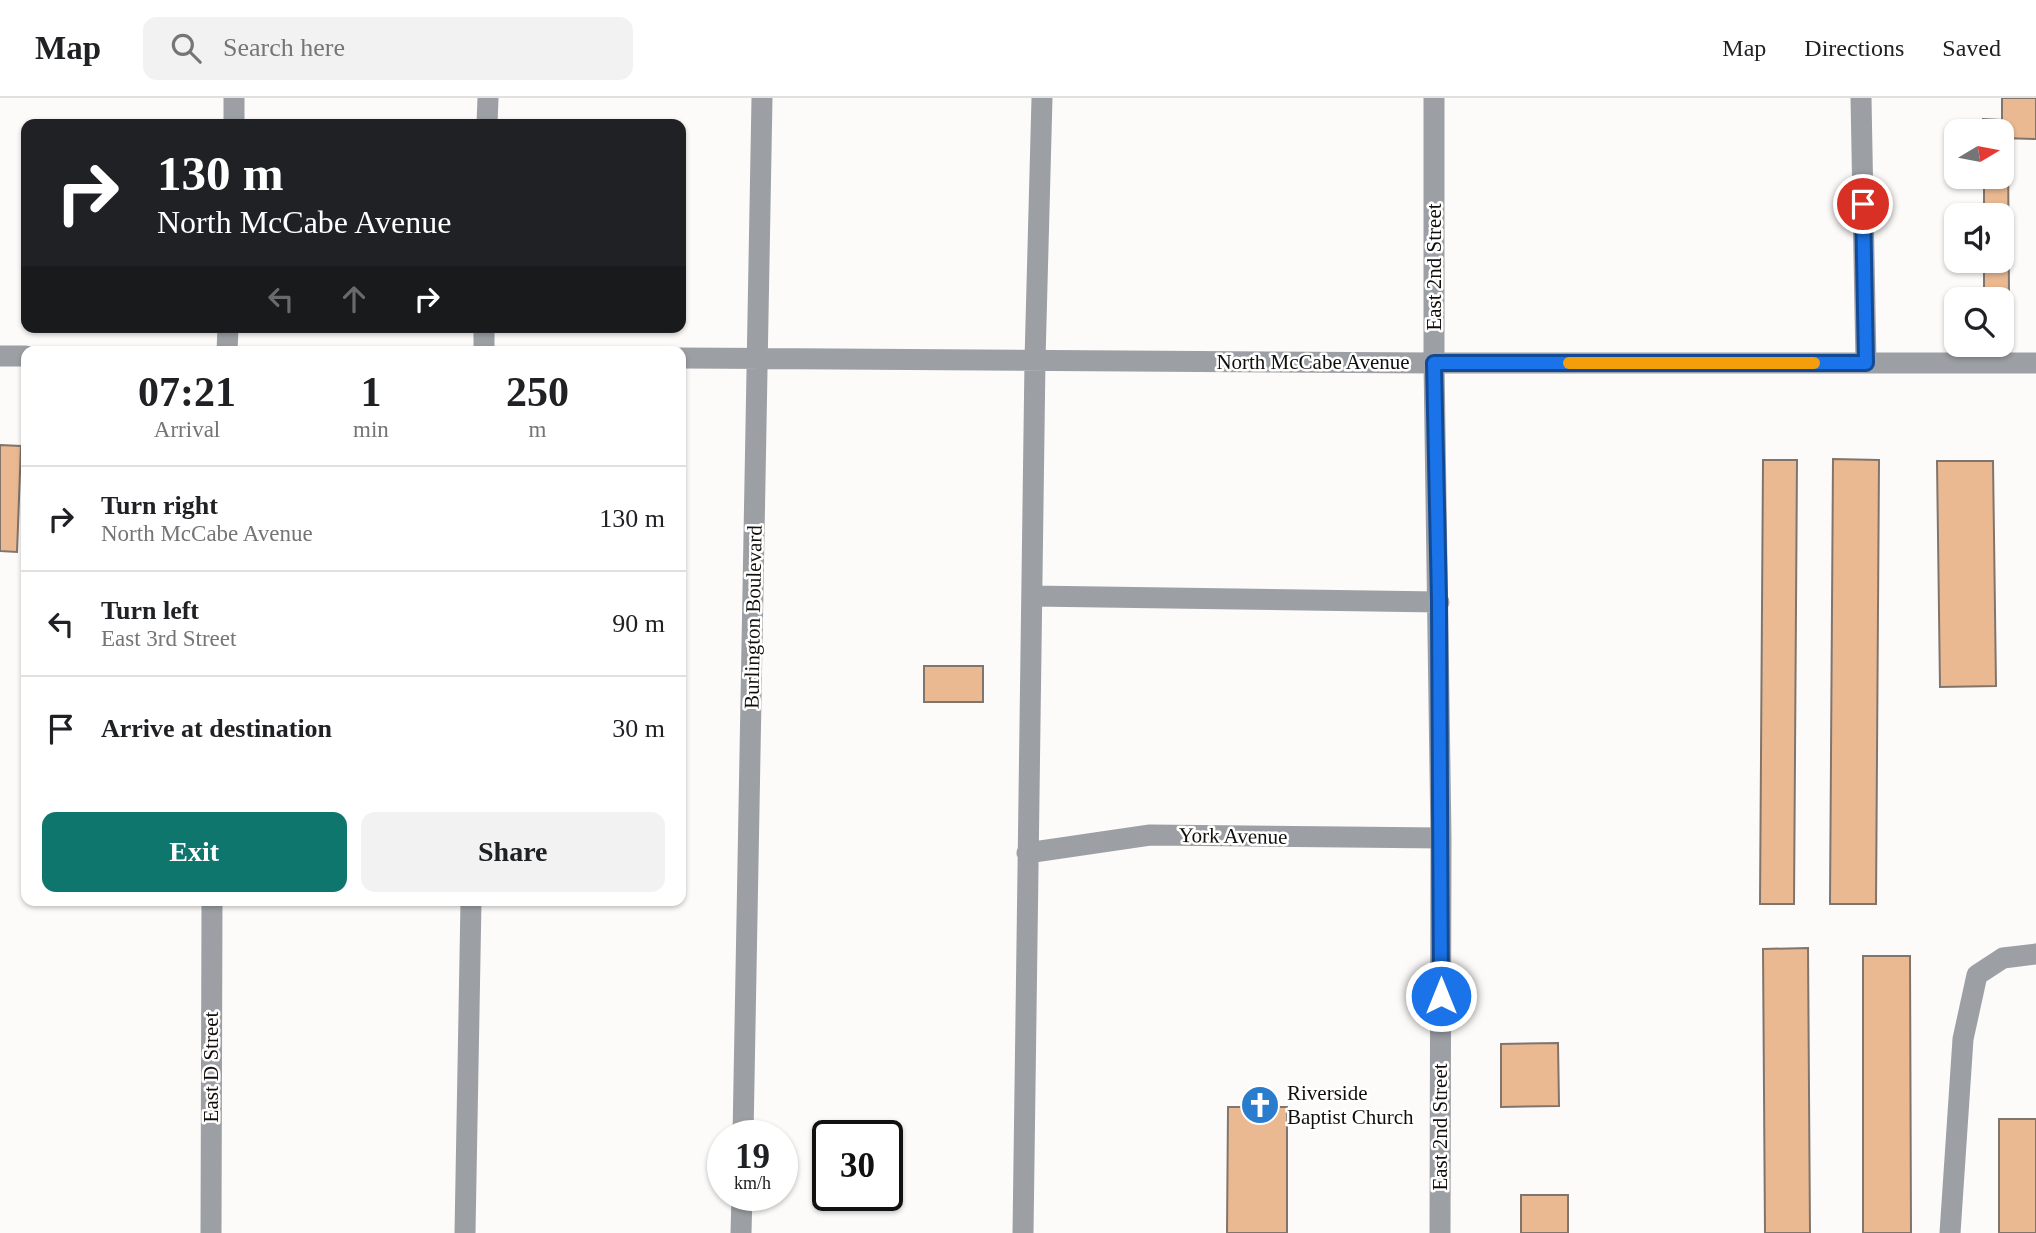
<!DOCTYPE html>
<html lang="en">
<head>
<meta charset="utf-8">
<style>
  :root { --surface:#fff; --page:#f2f2f2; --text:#202124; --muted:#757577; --line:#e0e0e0; --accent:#0f766e }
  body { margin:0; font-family:Georgia,serif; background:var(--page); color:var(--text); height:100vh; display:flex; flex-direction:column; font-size:26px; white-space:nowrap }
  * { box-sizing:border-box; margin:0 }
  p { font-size:23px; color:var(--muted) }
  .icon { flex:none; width:38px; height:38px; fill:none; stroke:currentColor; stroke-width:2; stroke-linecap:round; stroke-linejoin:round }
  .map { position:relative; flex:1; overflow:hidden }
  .details { position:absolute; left:21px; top:248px; width:665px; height:560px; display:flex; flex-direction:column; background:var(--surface); border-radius:14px; box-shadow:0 2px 5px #0004 }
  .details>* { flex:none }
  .guide { position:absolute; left:21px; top:21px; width:665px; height:214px; border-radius:14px; box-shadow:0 2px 5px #0004; background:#202124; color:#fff; overflow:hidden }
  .needle { width:46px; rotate:80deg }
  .controls { position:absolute; left:1944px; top:21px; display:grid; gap:14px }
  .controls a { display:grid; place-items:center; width:70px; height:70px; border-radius:14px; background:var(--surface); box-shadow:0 2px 5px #0004; font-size:35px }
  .speed { position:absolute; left:707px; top:1022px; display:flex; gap:14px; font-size:35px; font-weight:700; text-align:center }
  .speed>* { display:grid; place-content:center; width:91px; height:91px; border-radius:50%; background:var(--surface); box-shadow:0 2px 5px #0004; line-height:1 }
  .speed small { font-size:18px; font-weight:400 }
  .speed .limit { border:4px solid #111; border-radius:10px; background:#fff; color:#111 }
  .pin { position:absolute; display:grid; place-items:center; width:60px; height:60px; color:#fff; margin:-30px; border:4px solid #fff; border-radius:50%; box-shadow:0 2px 7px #0007 }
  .me { position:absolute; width:77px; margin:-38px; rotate:0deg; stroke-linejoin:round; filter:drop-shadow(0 0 5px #0008) }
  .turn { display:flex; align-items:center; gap:24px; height:147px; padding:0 21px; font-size:32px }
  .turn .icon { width:91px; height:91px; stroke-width:2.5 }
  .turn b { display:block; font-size:49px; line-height:60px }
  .lanes { display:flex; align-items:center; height:66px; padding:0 21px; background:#0003; justify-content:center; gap:35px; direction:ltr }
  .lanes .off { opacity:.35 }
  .eta { display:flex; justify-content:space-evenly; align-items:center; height:119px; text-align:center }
  .eta b { font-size:42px; font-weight:700; line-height:49px }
  .action { display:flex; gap:14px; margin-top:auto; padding:14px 21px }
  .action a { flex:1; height:80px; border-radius:14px; background:var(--accent); color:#fff; font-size:28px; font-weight:700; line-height:80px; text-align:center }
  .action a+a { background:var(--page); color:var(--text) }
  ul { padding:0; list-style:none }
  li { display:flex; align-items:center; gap:21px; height:105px; padding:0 21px; border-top:2px solid var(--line) }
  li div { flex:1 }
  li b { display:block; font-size:26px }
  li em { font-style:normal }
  header { display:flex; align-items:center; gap:42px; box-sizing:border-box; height:98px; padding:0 35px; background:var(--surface); border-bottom:2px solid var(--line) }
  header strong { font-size:33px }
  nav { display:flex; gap:38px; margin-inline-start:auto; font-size:24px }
  .search { width:490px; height:63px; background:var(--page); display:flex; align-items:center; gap:18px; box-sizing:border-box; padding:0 24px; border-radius:14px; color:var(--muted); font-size:26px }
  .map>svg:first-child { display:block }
</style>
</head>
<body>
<header>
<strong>Map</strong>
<div class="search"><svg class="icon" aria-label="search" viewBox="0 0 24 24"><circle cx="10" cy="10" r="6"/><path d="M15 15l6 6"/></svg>Search here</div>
<nav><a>Map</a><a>Directions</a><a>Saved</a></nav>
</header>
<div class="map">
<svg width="2036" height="1135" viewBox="0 0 2036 1135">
  <rect width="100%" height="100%" fill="#fdfbf9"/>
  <path fill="#eab991" stroke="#80756d" stroke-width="2" d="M2002,0H2036V41L2002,40V33H1983V21L2002,22Z
    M2002,48H2008L2009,198H1984V163H2002V117H1984V79H2002Z
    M0,347L21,348L17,454L0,453Z
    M1833,361L1879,362L1876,806H1830Z
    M1763,362H1797L1794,806H1760Z
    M1937,363H1993L1996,588L1940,589Z
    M924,568H983V604H924Z
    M1808,850L1810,1135H1765L1763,851Z
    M1863,858H1910L1911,1135H1863Z
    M1558,945L1559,1008L1501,1009V946Z
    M1228,1009H1287V1135H1227Z
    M1999,1021H2036V1135H1999Z
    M1521,1097H1568V1135H1521Z"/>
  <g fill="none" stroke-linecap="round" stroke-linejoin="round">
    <path stroke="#9ca0a5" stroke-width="21" d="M1434,0V265L1441,740L1440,1135
      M1861,0L1866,265
      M234,26V0
      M487,26L488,0
      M227,254L228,229
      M484,254V229
      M0,258H26
      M681,260L1434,265H2036
      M1032,498L1439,504
      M1027,755L1150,737L1441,740
      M743,1038L762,0
      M211,1135L212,803
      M465,1135L471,803
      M741,1135L742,1097
      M1023,1135L1035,262L1042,0
      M1950,1135L1963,941L1977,877L2003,860L2036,856"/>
  </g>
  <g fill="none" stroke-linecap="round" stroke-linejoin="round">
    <defs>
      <path id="route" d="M1441,898L1439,503L1434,265H1866L1863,106"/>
    </defs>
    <use href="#route" stroke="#114b97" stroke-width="18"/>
    <use href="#route" stroke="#1a73e8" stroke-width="12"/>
    <path stroke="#f59e0b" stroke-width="12" d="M1569,265H1814"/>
  </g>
  <defs>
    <symbol id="church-disc" viewBox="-11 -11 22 22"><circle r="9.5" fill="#2a7dcc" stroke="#fff"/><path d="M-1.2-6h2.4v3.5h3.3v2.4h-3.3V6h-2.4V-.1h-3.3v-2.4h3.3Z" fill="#fff"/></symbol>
  </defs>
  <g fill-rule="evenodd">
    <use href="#church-disc" x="1238" y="985" width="44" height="44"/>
  </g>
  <g text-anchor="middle" stroke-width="5" stroke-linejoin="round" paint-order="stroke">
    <g font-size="21" fill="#120e0b" stroke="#fff">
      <text transform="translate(1434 169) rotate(-90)" y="7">East 2nd Street</text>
      <text x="1313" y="271">North McCabe Avenue</text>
      <text transform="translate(753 519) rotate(-89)" y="7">Burlington Boulevard</text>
      <text transform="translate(1233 738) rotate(1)" y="7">York Avenue</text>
      <text transform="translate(211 969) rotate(-90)" y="7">East D Street</text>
      <text transform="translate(1440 1029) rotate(-90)" y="7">East 2nd Street</text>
    </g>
    <g font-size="21" fill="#120e0b" stroke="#fff" text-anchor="start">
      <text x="1287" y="1002">Riverside<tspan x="1287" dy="24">Baptist Church</tspan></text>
    </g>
  </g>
</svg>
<div class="controls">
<a><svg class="needle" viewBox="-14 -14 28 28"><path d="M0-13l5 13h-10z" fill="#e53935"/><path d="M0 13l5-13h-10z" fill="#757577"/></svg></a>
<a><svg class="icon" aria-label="sound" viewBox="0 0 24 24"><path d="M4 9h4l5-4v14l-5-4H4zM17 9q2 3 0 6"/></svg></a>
<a><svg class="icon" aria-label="search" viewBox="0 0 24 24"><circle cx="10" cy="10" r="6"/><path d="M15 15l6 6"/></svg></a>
</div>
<div class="speed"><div>19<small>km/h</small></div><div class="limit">30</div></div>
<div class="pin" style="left:1863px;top:106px;background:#d93025"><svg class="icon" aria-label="arrive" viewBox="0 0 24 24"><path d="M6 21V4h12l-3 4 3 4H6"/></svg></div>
<svg class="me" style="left:1441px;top:898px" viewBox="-20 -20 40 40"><circle r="17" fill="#1a73e8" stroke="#fff" stroke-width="3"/><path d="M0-11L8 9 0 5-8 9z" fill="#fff"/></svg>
<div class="guide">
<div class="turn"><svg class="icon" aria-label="right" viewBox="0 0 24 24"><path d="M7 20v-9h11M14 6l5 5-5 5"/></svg><div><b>130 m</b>North McCabe Avenue</div></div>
<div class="lanes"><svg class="icon off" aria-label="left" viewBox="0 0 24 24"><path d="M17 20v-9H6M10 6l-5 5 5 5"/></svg><svg class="icon off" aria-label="ahead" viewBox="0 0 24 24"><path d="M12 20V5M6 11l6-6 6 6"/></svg><svg class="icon" aria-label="right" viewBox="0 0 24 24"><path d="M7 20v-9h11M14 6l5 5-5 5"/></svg></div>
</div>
<section class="details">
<div class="eta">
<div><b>07:21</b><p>Arrival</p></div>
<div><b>1</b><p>min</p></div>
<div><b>250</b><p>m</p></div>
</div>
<ul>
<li><svg class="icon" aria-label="right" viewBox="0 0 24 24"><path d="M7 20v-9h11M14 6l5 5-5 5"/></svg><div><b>Turn right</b><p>North McCabe Avenue</p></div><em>130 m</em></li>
<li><svg class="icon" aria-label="left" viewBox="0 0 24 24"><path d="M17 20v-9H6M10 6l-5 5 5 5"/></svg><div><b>Turn left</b><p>East 3rd Street</p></div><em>90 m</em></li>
<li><svg class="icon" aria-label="arrive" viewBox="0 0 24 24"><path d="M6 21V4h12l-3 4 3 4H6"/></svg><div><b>Arrive at destination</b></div><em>30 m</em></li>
</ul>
<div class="action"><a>Exit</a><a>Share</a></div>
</section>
</div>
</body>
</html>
